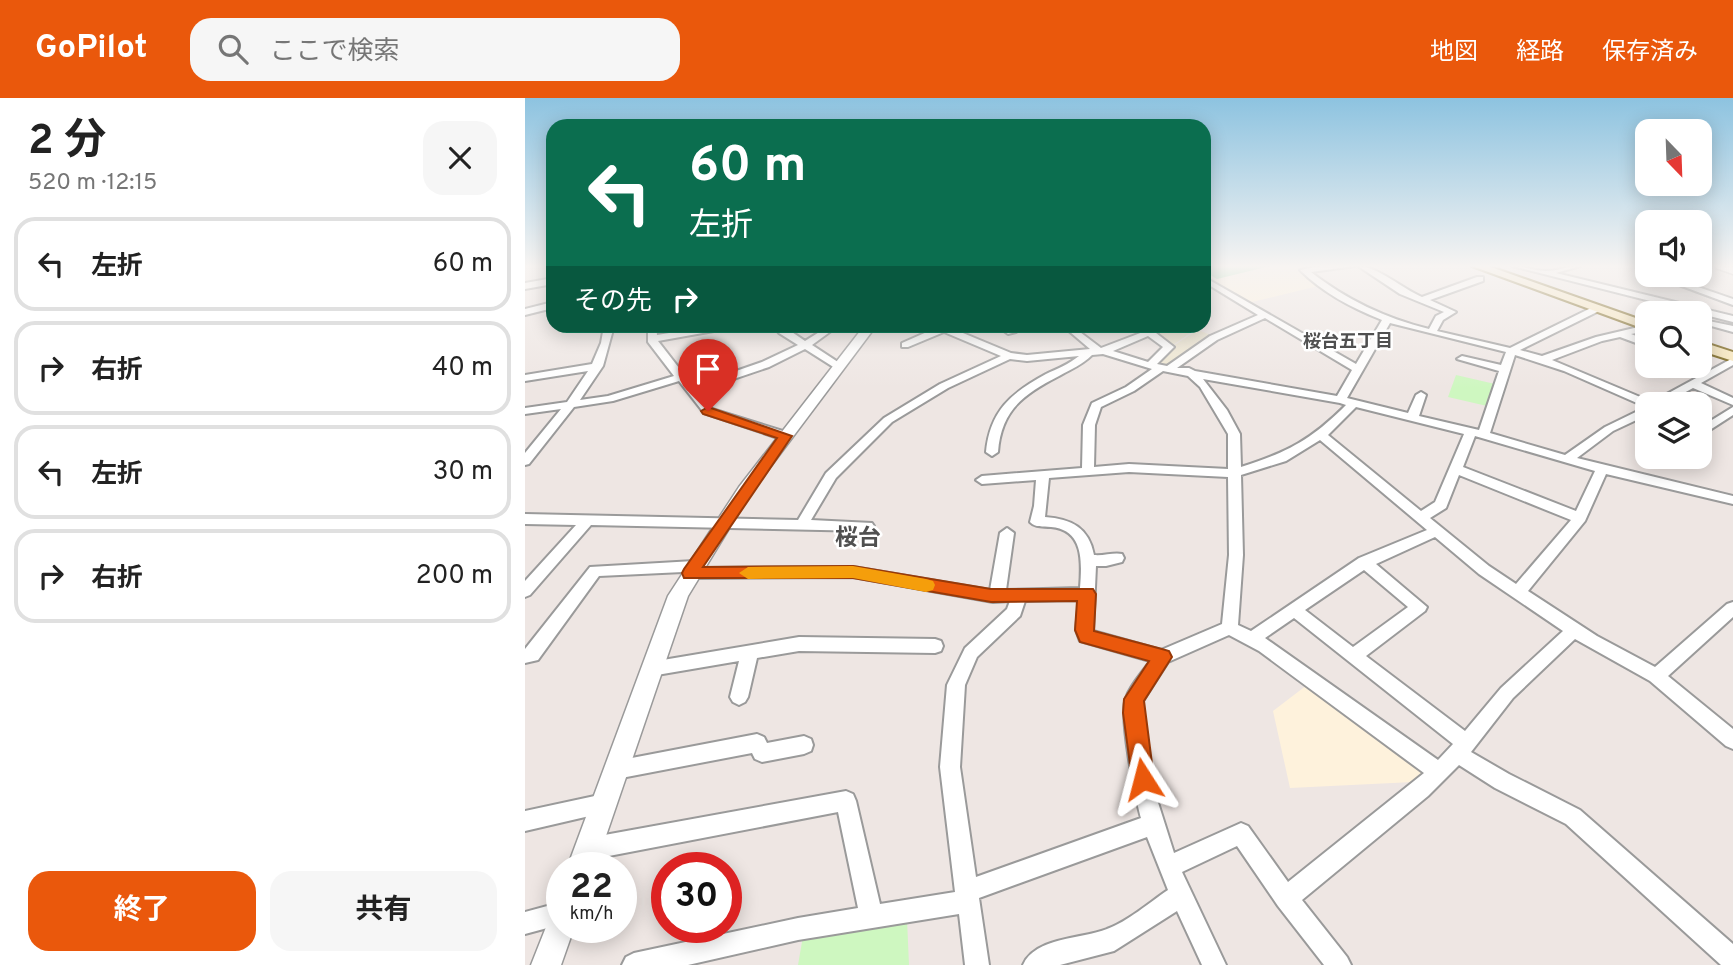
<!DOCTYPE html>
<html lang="ja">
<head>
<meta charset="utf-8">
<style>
  :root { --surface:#fff; --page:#f6f6f6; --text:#222; --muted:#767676; --line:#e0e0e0; --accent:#ea580c }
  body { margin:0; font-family:Overpass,"Noto Sans JP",sans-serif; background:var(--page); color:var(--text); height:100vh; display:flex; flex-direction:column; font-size:26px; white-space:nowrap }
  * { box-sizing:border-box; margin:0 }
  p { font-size:23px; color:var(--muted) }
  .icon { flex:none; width:38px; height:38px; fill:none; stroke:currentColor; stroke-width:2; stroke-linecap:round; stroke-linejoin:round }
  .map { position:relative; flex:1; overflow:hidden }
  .details { display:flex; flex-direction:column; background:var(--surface); width:525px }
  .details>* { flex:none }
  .hud { position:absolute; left:21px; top:21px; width:665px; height:214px; border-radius:21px; box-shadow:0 4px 18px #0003; background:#0b6e4f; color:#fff; overflow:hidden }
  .needle { width:46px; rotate:157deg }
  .tools { position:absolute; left:1110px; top:21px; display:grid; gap:14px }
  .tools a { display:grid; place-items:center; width:77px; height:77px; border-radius:14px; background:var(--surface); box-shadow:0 4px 18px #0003; font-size:35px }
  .speed { position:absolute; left:21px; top:754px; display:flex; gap:14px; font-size:35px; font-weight:700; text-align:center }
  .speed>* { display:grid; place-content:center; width:91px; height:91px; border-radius:50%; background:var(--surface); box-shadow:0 4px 18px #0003; line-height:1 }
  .speed small { font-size:18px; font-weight:400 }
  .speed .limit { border:10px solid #d22; background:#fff; color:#111 }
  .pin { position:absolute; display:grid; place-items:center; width:60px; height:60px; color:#fff; margin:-72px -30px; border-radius:50% 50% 50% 0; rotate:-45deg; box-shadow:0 0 7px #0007 }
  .pin .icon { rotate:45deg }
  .me { position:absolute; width:77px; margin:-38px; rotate:351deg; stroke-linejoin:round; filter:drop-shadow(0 0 5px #0008) }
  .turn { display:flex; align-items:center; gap:24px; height:147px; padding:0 28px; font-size:32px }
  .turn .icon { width:91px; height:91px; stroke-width:2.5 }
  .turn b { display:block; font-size:49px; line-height:60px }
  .then { display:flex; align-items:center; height:66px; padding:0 28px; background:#0003; gap:14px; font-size:26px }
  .round { display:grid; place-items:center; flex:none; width:74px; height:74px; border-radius:21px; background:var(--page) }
  .overview { display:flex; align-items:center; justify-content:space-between; height:119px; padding:0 28px }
  h1 { font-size:42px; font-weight:700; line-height:52px }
  .primary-button { display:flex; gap:14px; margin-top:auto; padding:14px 28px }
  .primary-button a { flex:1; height:80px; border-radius:21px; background:var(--accent); color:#fff; font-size:28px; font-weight:700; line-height:80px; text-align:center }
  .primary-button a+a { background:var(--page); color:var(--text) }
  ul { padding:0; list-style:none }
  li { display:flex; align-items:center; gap:21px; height:94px; margin:0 14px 10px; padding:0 14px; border:4px solid var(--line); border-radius:21px }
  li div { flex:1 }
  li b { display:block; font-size:26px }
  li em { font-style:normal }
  header { display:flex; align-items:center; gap:42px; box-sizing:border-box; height:98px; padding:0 35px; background:var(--accent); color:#fff }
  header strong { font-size:33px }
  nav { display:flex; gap:38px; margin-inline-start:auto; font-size:24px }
  .search { width:490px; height:63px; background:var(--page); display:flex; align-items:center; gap:18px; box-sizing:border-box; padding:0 24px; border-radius:21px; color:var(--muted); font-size:26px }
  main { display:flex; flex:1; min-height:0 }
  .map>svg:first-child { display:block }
</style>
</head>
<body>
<header>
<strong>GoPilot</strong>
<div class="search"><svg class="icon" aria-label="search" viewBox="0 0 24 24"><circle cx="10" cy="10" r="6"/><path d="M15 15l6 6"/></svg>ここで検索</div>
<nav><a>地図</a><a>経路</a><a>保存済み</a></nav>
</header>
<main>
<section class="details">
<div class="overview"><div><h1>2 分</h1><p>520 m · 12:15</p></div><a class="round"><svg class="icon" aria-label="close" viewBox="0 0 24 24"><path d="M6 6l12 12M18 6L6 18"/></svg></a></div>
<ul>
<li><svg class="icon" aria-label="left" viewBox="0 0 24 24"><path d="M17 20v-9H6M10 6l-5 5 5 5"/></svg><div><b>左折</b></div><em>60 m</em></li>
<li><svg class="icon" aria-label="right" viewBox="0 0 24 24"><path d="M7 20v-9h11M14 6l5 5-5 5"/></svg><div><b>右折</b></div><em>40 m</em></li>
<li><svg class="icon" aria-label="left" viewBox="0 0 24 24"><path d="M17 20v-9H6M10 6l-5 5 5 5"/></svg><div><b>左折</b></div><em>30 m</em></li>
<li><svg class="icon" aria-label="right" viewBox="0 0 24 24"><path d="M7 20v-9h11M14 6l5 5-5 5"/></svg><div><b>右折</b></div><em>200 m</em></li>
</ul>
<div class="primary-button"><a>終了</a><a>共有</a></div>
</section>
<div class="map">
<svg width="1208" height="867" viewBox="0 0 1208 867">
  <rect width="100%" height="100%" fill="#eee6e3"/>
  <path fill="#fef2dc" d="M679,168H779L777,172L793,188L723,205L679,178Z
    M782,587L900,674L888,684L765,690L748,613Z"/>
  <path fill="#ece4ce" d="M644,228H675L648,247L630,234Z
    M673,232L686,237L644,267L631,265L648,248Z"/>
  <path fill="#cef7c0" d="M931,277L970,286L962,308L923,299Z
    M382,821L384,867H273L278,838Z"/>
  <path fill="#83db9b" d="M679,168H745L692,181L679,173Z"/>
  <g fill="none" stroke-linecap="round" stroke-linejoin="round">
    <defs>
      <path id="minor" d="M795,168H830L786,174C822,202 860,220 904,231L911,218L919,214L875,196L833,168C852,168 878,191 897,199L952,179H958V183L905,202L931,214L918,222L912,233L985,250L1068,209H1074V213L995,252L1017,258L1071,239L1122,227V233L1106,236L1122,242V249L1095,239L1077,243L1027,262L1127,304L1208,260V267L1176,285L1208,300V307L1168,290L1139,306H1122V317L1088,333L1052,360L1208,398V406L1081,376L1060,423L1003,493L1072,538L1130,569L1202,506L1208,504V519L1143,578L1208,631V651L1201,648L1125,583L1050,541L988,600L946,654L984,676L1055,712L1208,846V867H1196L1041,726L970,690L934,667L903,698L777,802L822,859L826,867H799L753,808L712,748L657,774L701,867H677L652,813L589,853L535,867H498C510,839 557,841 582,831C602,824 625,804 643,792L622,739L454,800L464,867H440L434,816L273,842L163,867H97L101,859L109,855L273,820L333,810L313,714L63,762L56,758L52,751L56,744L63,740L321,693L328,696L331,703L355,806L430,794L415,669L422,587L440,550L482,511L485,503L468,504L328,479L165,480L160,479L158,474L74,478L13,562L0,565V551L65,469L169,463L174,464L176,470L328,469L465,492L475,435L482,430L489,435L481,492L555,490C557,464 559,432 526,429C517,428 511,430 505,424L509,408L511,382L457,386L451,382L457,378L557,370L558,327L567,305L601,289L627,271L578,256L567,257C557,267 546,271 534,278C499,296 476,312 473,354L467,358L461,354C465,313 486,295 521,276C532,271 544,266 554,258L502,263L485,261L423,290L367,324L311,380L286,422L347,425L349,428L342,433L66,427L5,497L0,499V483L51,427L0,426V416L273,422L301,375L359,320L415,286L476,258L419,234L383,249H377V245L411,230L410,228H421L486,255L502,257L565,251L538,228H547L576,250L618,234L612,228H621L625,231L633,228H644L631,235L649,249L632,266L642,268L685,238L733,217L679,184V179L831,266L857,222C827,210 798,195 775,172ZM740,220L827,272L812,298L670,273L664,270H652L692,242ZM865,225L981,254L976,267L937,258L932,261L974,273L954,332L894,318L901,297L896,294L891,297L883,315L822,300ZM623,238L638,249L623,264L588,253ZM990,257L1039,273L1121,309L1080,329L1040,357L965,335ZM638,273L663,278L675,289L703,336V371L604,366L569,369L570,327L576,309L609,293ZM678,281L815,305L821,307C786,342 763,354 716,369L715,336L702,312ZM831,309L939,336L910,404L896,413L803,337ZM950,338L1070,373L1051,413L938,369ZM795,342L902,432L834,460L726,533L713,527L718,457L716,377L761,363ZM604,374L703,379L704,457L697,526L636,552L568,533L571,468H581L597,464L599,460L597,456C589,454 579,458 569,457C564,430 547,421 520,419L524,380ZM934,377L1046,422L991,486L964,468L905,420L921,410ZM910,439L954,476L1038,533L976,590L940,633L841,558L900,513L902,509L851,466ZM839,472L883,509L828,549L780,512ZM554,502L551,532L555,543L625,563C618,574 605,587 601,600C594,619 610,698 616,720L451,779L435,669L440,587L452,559L495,518L500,503ZM769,520L928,646L913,662L740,540ZM704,537L734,553L899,675L763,784L723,728L716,725L649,755L630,695L617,615L618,603L643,564Z
        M987,168C999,168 1010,173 1021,173C1032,173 1043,168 1055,168L1031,175L1208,218V224Z
        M1127,177H1138L1208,201V207Z
        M28,180V186L0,191V185Z
        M28,204V210L0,217V211Z
        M1179,222L1208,228V234L1179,226Z
        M79,228H89L78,268L55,302L83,298L149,278L123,244V228H131L132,237L187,228H204L200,231L133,243L168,288L237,264L273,247L254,235L249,228H258L280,243L304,228H313L287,247L319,268L310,270L280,251L244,269L173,293L187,311L264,335V341H256L179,315L154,283L88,303L49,309L4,366L0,367V355L36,311L0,316V310L42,304L63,273L0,283V277L67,266L76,245Z
        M472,228H483L491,234L483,236Z
        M1208,309V317L1174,339V330Z
        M274,539L410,541L416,543L418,548L416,553L410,555L274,553L232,560L223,599L220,604L214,607L208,604L205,599L214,563L126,578L120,576L117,571L120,566L126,564Z
        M232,636L239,639L242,645L279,638L286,641L288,647L286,653L279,656L237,664L230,661L227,655L91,681L84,678L81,672L84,666L91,663Z
        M79,696L86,699L89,706L86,713L0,733V713Z
        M37,804V826L0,836V814Z"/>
      <path id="tertiary" d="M1190,168L1208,169V176L1191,170Z
        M339,228H351L225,396L163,498L70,770H42L143,498L214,389Z
        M37,810V830H49L36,867H6L27,814Z"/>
      <path id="secondary" d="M947,168H963L1122,224V232Z
        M1174,243L1208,254V263L1174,252Z"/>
    </defs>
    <use href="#minor" stroke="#9a9a9a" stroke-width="4"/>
    <use href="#tertiary" stroke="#9a9a9a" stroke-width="3"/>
    <use href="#secondary" stroke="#6f5808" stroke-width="4"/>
    <use href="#minor" fill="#fff" fill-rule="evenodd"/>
    <use href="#tertiary" fill="#fff" fill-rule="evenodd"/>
    <use href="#secondary" fill="#f7e5b7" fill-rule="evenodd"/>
  </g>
  <linearGradient id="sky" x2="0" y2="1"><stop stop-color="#8dc3e0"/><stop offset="0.58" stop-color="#f7f4f2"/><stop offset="1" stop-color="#f7f4f2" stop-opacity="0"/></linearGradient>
  <rect width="1208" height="290" fill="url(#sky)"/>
  <path fill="#ea580c" stroke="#983908" stroke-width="2" d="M183,309L267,338L178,469L328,468L466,491H568L571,496L569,533L637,551L644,553L647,559L619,603L629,681L626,688L618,691L610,688L607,681L598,615L599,601L624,563L555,544L550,532L552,503L466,504L328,480H159L157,475L159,471L252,340L178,316L176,313Z"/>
  <path fill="#f59e0b" d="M328,468L401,481L408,483L410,487L408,492L401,494L328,480L223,481L214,475L223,469Z"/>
  <g text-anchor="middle" stroke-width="5" stroke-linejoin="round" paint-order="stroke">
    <g font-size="18" font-weight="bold" fill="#505050" stroke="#fff">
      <text x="823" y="249">桜台五丁目</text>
    </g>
    <g font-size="23" font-weight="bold" fill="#505050" stroke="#fff">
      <text x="333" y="447">桜台</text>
    </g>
  </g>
</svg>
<div class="tools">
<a><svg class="needle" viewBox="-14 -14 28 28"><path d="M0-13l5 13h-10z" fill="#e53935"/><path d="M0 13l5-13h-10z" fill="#767676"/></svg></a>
<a><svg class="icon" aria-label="sound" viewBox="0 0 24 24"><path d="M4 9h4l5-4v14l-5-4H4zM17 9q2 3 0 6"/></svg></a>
<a><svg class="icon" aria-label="search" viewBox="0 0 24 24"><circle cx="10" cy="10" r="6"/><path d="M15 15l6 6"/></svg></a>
<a><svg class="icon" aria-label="layers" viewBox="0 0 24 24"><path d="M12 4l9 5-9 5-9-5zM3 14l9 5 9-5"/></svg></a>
</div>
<div class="speed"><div>22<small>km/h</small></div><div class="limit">30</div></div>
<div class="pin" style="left:183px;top:313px;background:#d93025"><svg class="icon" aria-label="arrive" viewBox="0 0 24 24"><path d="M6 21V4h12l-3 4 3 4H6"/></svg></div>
<svg class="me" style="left:618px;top:681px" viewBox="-20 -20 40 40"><path d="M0-17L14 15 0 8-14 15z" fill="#ea580c" stroke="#fff" stroke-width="4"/></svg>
<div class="hud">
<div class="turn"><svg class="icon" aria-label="left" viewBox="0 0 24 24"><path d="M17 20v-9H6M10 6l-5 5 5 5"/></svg><div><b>60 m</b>左折</div></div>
<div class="then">その先<svg class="icon" aria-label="right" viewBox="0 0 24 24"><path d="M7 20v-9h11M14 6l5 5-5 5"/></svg></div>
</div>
</div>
</main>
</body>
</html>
